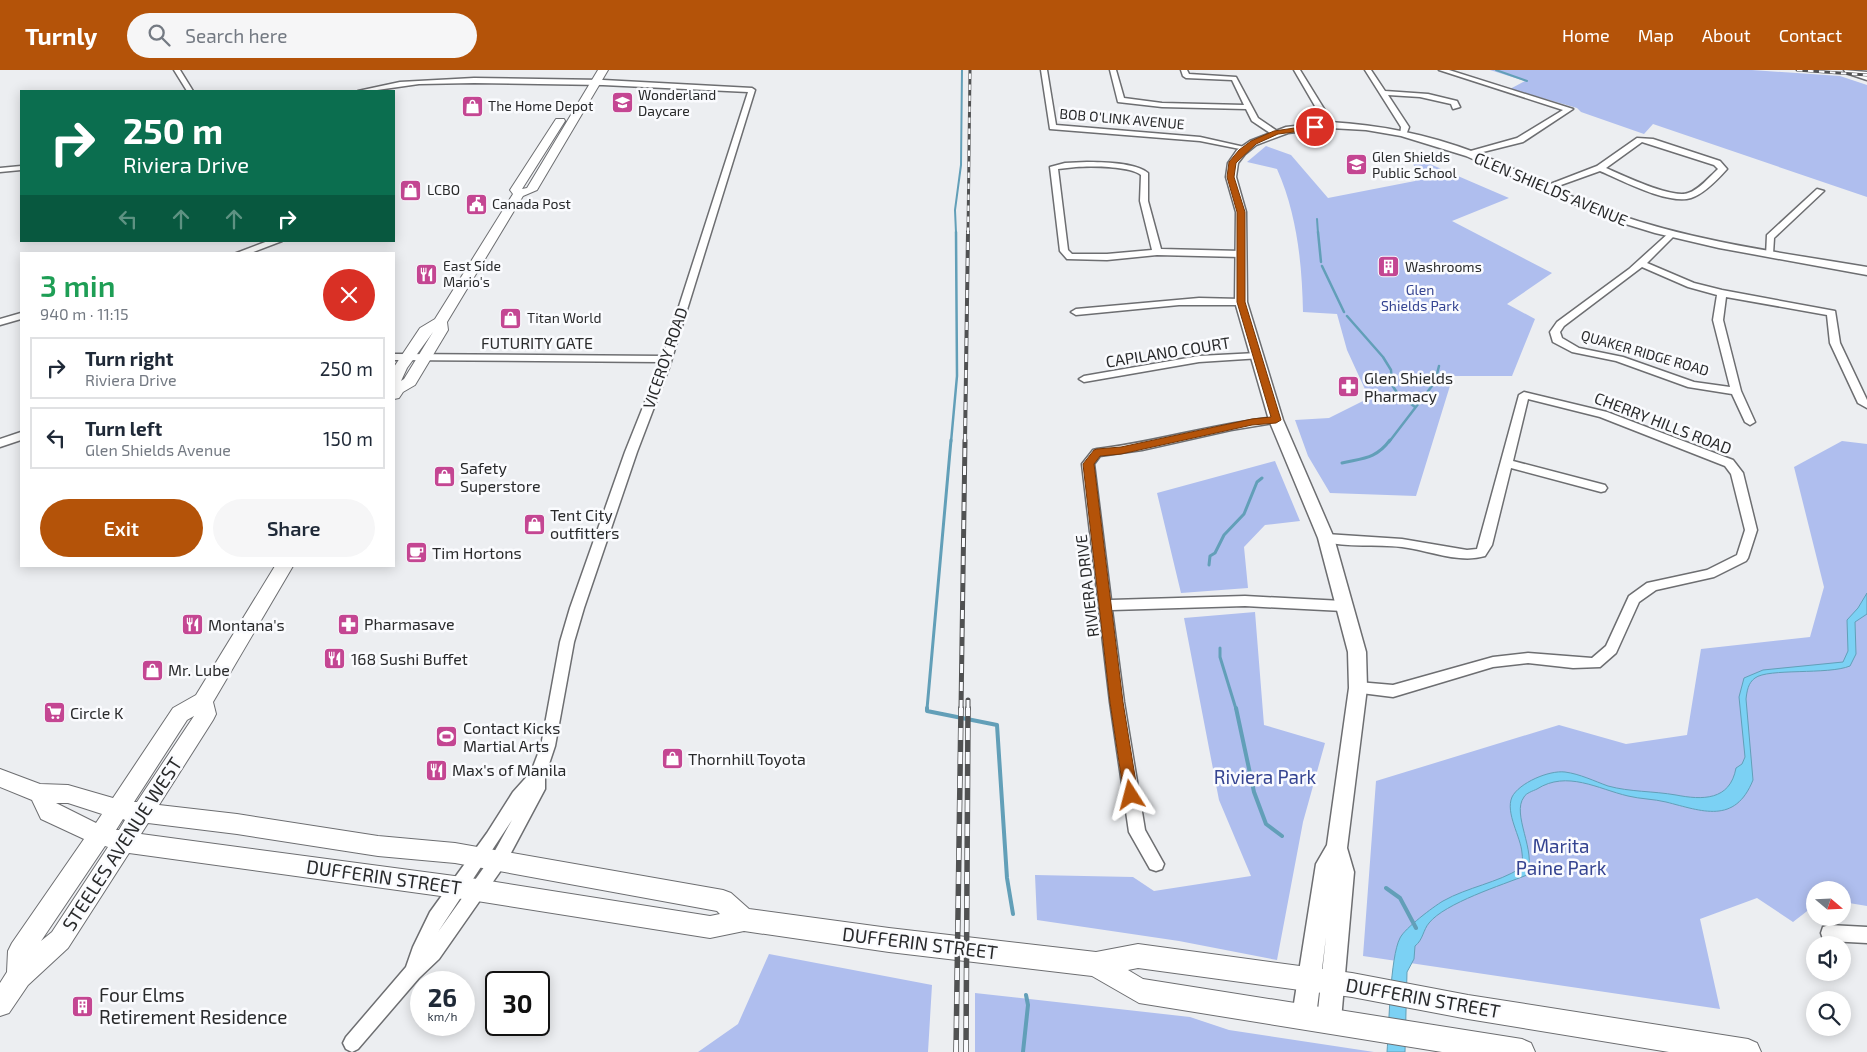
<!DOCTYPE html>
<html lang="en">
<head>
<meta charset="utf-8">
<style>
  :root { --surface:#fff; --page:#f6f6f7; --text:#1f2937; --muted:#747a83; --line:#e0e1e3; --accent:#b45309 }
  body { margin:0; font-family:"Exo 2",sans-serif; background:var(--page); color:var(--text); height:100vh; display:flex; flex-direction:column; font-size:19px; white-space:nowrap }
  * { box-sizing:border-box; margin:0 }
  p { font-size:16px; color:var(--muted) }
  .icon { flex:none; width:28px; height:28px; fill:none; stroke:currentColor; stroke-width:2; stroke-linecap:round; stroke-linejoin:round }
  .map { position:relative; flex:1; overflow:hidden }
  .details { position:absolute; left:20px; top:182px; width:375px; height:315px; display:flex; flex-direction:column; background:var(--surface); border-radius:0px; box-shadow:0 2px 12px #0003 }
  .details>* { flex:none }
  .top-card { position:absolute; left:20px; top:20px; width:375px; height:152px; border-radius:0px; box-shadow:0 2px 12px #0003; background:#0b6e4f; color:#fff; overflow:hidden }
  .needle { width:32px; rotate:109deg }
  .fabs { position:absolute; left:1806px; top:811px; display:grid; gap:10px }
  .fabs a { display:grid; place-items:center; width:45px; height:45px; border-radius:50%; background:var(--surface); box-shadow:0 2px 12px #0003; font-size:25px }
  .speed { position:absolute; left:410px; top:901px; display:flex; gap:10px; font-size:25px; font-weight:700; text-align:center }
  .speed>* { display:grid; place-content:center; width:65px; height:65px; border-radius:50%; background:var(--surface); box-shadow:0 2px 12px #0003; line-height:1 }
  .speed small { font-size:12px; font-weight:400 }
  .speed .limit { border:2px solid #111; border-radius:8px; background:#fff; color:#111 }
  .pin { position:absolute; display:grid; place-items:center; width:42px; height:42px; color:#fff; margin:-21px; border:2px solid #fff; border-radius:50%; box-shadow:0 1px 5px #0007 }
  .me { position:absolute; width:55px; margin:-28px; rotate:351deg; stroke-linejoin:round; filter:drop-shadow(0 0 4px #0008) }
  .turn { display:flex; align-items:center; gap:18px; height:105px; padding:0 20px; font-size:22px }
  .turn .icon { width:65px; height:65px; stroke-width:2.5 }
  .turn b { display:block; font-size:35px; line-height:42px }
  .lanes { display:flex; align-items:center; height:48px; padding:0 20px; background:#0003; justify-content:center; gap:25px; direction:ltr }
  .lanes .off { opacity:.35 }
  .round { display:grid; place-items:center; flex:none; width:52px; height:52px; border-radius:26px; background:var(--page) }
  .headline { display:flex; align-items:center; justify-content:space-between; height:85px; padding:0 20px }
  h1 { font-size:30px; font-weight:600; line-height:38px; color:#1e9e55 }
  .action { display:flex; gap:10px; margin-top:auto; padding:10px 20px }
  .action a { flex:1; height:58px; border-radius:30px; background:var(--accent); color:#fff; font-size:20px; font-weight:600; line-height:58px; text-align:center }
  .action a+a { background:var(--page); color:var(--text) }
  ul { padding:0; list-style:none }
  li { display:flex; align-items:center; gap:15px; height:62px; margin:0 10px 8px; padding:0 10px; border:2px solid var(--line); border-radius:0px }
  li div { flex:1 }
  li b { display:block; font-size:19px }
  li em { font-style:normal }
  header { display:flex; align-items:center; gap:30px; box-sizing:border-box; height:70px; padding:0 25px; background:var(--accent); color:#fff }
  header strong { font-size:24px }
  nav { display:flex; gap:28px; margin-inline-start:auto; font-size:18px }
  .search { width:350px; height:45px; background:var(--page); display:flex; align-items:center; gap:12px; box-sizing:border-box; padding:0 18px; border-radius:28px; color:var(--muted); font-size:19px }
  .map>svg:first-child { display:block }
</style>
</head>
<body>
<header>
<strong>Turnly</strong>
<div class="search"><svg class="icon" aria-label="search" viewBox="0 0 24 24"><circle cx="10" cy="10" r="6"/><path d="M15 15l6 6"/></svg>Search here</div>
<nav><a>Home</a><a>Map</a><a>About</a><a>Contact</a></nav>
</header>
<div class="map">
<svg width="1867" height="982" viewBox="0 0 1867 982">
  <rect width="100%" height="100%" fill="#eceef1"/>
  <path fill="#afbeee" d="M1490,0H1752L1840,6L1867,15V127L1653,54L1644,64L1581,42L1577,38L1518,21L1514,23L1510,19L1525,11Z
    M1266,76L1291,85L1328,128L1415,111L1418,104L1409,85L1509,128L1452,151L1552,203L1507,234L1535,249L1512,306H1453L1416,426L1330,423L1308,386L1295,350L1329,348L1369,328L1347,280L1337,244L1303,242C1302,193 1297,144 1277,99L1247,92Z
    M1842,371L1867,374V836L1843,832L1842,820H1815V835L1793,852L1757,828L1700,849L1720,939L1363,886L1376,711L1559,655L1626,674L1687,665L1701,579L1810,567L1824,517L1794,397Z
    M1275,391L1300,451L1265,455L1244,477L1248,518L1181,523L1157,423Z
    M1255,542L1264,655L1325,673L1303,752L1277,890L1179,871L1037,850L1035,805L1133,807L1154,821L1251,806L1219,730L1184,548Z
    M769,884L932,915L928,982H698L738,954Z
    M975,923L1190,947L1229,960L1374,982H975Z"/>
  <path fill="#7bd1f4" stroke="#629fb8" d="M1867,523V544L1855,552L1856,584L1850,596C1828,605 1768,598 1755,608C1748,613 1747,621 1746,629L1753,710C1735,755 1702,741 1666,732C1654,729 1640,729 1628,726C1598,719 1567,700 1537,719C1533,721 1526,723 1524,727C1511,744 1537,781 1527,805C1502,815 1445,833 1429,853C1423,860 1423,870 1415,876L1414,889L1407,902L1405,982H1387C1389,957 1390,887 1400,868C1405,858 1433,837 1443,831C1468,817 1497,813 1521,798C1522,793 1523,788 1522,783C1521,767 1505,743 1512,727C1519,713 1549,700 1565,702C1580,704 1594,711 1608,716C1630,722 1653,721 1676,725C1702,730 1730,731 1736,698L1742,694L1745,687L1739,627L1744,608L1763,600L1843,592L1848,581L1847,550L1858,538Z"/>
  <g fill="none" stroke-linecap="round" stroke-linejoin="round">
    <path stroke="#629fb8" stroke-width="2" d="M1496,0L1527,11
      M1317,149L1318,163
      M956,163L955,140L961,95L962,0"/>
    <path stroke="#629fb8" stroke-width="2.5" d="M1318,162L1321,192
      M1322,196L1344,242
      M1347,246L1383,287L1391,300L1392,315L1398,324L1415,337
      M951,372L957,306L956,162
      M1389,372L1435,312L1439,296"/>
    <path stroke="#629fb8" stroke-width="3" d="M1342,393C1363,388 1376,389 1390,370
      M1209,495L1210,486L1215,483L1224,465L1244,444L1257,412L1262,408
      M1220,578V587L1236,639
      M927,639L951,370"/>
    <path stroke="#629fb8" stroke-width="4" d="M927,638V641L997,655L1007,808L1013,844
      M1236,638L1254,722L1266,754L1282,766
      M1386,818L1400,828L1416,858
      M1023,982L1028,935L1026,925"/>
    <defs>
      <path id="minor" d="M174,0H180L193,21H187Z
        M1041,0H1047L1056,55L1200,67L1249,78L1245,80L1200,71L1050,59Z
        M1110,0H1116L1124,28L1162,33L1244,35L1232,10L1186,8L1183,6L1181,0H1187L1189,4L1236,7L1258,48L1280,63L1273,65L1252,51L1246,39L1162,37L1118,32Z
        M1294,0H1300L1334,55L1333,57L1326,55Z
        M1365,0H1371L1385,21L1428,24L1457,31L1460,37L1453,39L1451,34L1420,27L1388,25L1409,57L1406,65H1400L1401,57Z
        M1439,0H1449L1573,39L1523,72L1467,86V82L1517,68L1563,40Z
        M474,8L603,10L752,18L755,20L669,298L637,382L584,538L574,572L555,676L545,706V719L504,796L439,889L419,908L358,979L352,982L346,979L343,973L346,967L406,897L413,877L430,842L487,763L513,722L531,702L541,676L560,572L570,538L625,382L661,292L394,290V284L663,286L748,22L603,15L474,13L419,14L370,21H358L400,12ZM512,750L492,786L438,862Z
        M1637,68L1653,69L1720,91L1727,99C1718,109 1704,124 1691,128C1668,135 1621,110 1600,101L1547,120L1540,118L1597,96ZM1642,72L1714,95L1718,99C1709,107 1699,120 1688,123C1672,129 1622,105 1606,98Z
        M1087,92C1102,92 1137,93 1148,103V131L1161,179L1241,181L1245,184L1241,187L1157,185L1107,190L1067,189L1060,181L1050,97L1065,93ZM1076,97C1091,96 1130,96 1141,105L1140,131L1152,180L1107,184H1072L1068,180L1058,99Z
        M21,96V100L0,102V98Z
        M1817,119L1824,121L1774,168L1773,184L1766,186L1767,165Z
        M1671,161L1674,162V166L1647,193L1694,213L1722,220L1835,241L1840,273L1867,330V338L1858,333L1830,273L1827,245L1726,227L1723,250L1741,321L1755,352L1750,355L1745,352L1732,324L1688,317L1616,291L1572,282L1553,272L1550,262L1557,252L1629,199ZM1642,197L1688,217L1717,225L1713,250L1730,317L1694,312L1623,287L1579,278L1562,268L1560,262L1564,256Z
        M268,171H282L248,184H234Z
        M1199,228L1241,229L1246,232L1241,235H1179L1076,245L1071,242L1076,239Z
        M21,243V249L0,255V249Z
        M1257,283L1261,284V288L1199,292L1084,312L1079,309L1084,306L1199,286Z
        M1524,322L1607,342L1733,390L1743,403L1757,460L1748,488L1746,491L1714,507L1656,520L1639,532L1616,583L1600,597L1573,598L1528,593L1493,597L1393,627L1353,622L1351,618L1353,614L1358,612L1393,615L1493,587L1528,583L1592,588L1606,576L1629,526L1647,513L1707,500L1737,485L1745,460L1731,404L1725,396L1600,347L1528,329L1513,391L1605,415L1607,418L1605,421L1601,422L1511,398L1492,475L1485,486C1459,494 1428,480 1402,477C1376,474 1347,478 1322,471L1320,468L1326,464L1402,469L1467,480L1477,479L1519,325Z
        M1276,347L1280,348L1281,350L1280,352L1231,360L1142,380L1100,386L1094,394L1111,530L1245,526L1343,531L1348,533L1350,536L1348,539L1343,541L1245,536L1112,540L1124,632L1145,760L1164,794L1162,799L1156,801L1150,799L1129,762L1110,632L1082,394L1093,380L1097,379C1157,372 1215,353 1276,347Z
        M21,362V370L0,377V369Z
        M1829,855L1867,857V873L1829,871L1823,869L1821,863L1823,857Z"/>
      <path id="tertiary" d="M1330,52C1380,55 1427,64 1474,82C1522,100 1567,128 1616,144C1697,172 1783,183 1867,197V205L1719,178L1655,163L1606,148L1466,86L1401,66L1366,60L1330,58L1288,63L1256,75L1245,84L1238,93L1236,107L1246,142L1247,232L1283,350L1334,468L1366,582L1367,618L1347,778L1354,802L1341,950L1337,958L1329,962L1321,958L1317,950L1326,867L1316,946L1312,954L1304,958L1296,954L1292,946L1316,794L1327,775L1349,618L1348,582L1318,468L1269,350L1235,232L1236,142L1226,107L1228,93L1237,80L1250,71L1286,57Z"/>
      <path id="secondary" d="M598,0H608L537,120L523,126L447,252L448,260L415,315L403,322L399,328L394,329V297L420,258L435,249L513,124L510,120L556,49H564L565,51L522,119L527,118ZM433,262L404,309L401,311L407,298Z
        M275,496H293L213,632L216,644L213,650L159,735L237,744L378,766L455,773L723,820L731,823L749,839L889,858L1096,882L1138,874L1352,903L1468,925L1748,969L1757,973L1761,982H1669L1468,949L1352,927L1138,898L1128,900L1143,909L1522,969L1531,973L1535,982H1442L1139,933L1092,906L889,882L744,861L710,868L477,831L129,783L68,878L28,915L9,943L0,946V913L7,902L8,881L12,873L84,769L41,749L32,730L0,717V699L40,714L68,715L113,728L173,638L196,625ZM194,646L137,732H134L187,650ZM56,733H68L102,744L96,753ZM123,749L125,750L119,760H116ZM148,753L237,764L378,786L455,793L717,841L720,844L710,846L477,809L141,764ZM105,776L108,777L52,862L41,871Z"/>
      <path id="motorway" d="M1844,0L1867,2V10L1846,3Z"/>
    </defs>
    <use href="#minor" stroke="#6d6e71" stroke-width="3"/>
    <use href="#tertiary" stroke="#6d6e71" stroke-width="3"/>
    <use href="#secondary" stroke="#6d6e71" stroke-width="2"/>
    <use href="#motorway" stroke="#6d6e71" stroke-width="3"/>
    <use href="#minor" fill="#fff" fill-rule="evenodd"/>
    <use href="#tertiary" fill="#fff" fill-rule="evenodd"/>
    <use href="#secondary" fill="#fff" fill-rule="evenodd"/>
    <use href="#motorway" fill="#fff" fill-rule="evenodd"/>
    <defs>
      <path id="rail-far3" d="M1797,0L1867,5
        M968,163L970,0"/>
      <path id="rail-far2" d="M965,372L968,162"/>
      <path id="rail-far1" d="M961,639L965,370
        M968,639V630"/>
      <path id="rail" d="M956,982L961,638
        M966,982L968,638"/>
    </defs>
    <use href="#rail-far3" stroke="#505152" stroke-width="3"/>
    <use href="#rail-far2" stroke="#505152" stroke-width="4"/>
    <use href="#rail-far1" stroke="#505152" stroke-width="5"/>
    <use href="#rail" stroke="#505152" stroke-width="5.5"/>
    <use href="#rail-far3" stroke="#fafbfe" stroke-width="2" stroke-dasharray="5.5" stroke-linecap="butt"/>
    <use href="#rail-far2" stroke="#fafbfe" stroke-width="2.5" stroke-dasharray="8" stroke-linecap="butt"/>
    <use href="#rail-far1" stroke="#fafbfe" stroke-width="3" stroke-dasharray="9" stroke-linecap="butt"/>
    <use href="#rail" stroke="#fafbfe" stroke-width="4" stroke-dasharray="12" stroke-linecap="butt"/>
  </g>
  <path fill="#b45309" stroke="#753606" d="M1315,55L1318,59L1278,64L1256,74L1236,93L1234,107L1245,142V232L1281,350L1276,353L1252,355L1121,384L1100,386L1094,394L1123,632L1138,725L1136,729L1131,731L1126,729L1124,725L1110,632L1083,394L1094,380L1097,379L1121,377L1252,349L1271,347L1237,232V142L1227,107L1229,92L1239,80L1251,71L1274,61Z"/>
  <defs>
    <symbol id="school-square" viewBox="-11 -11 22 22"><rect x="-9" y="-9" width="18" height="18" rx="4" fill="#c44692" stroke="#fafbfe"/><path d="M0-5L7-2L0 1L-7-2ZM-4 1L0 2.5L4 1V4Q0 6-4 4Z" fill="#fff"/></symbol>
    <symbol id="shop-square" viewBox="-11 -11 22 22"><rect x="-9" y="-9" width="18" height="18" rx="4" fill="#c44692" stroke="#fafbfe"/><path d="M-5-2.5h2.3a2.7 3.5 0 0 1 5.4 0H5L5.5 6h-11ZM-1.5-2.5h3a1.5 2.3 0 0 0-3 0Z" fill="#fff"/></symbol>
    <symbol id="civic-square" viewBox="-11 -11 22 22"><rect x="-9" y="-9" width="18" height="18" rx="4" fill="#c44692" stroke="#fafbfe"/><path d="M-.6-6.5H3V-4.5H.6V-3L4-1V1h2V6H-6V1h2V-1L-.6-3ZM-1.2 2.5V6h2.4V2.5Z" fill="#fff"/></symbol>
    <symbol id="building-square" viewBox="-11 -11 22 22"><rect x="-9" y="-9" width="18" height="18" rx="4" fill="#c44692" stroke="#fafbfe"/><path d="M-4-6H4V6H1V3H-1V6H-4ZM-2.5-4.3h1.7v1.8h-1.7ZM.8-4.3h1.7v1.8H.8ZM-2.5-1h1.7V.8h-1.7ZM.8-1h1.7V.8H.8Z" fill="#fff"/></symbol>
    <symbol id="restaurant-square" viewBox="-11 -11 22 22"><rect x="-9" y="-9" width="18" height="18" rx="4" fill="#c44692" stroke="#fafbfe"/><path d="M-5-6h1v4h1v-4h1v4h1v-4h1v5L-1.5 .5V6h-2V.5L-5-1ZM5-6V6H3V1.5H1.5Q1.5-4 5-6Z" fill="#fff"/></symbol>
    <symbol id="pharmacy-square" viewBox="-11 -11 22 22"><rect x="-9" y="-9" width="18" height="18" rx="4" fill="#c44692" stroke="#fafbfe"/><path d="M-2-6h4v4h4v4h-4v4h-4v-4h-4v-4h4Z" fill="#fff"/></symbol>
    <symbol id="cafe-square" viewBox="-11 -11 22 22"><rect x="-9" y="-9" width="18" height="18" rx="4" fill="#c44692" stroke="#fafbfe"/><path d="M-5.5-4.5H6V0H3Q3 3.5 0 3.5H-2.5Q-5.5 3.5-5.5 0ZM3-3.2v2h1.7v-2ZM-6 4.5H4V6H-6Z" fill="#fff"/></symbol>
    <symbol id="supermarket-square" viewBox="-11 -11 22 22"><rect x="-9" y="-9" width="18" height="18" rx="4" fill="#c44692" stroke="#fafbfe"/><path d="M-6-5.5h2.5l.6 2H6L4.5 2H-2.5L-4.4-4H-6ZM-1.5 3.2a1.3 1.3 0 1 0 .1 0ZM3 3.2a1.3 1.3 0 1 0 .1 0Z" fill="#fff"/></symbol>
    <symbol id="stadium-square" viewBox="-11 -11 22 22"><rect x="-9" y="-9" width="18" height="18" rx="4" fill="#c44692" stroke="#fafbfe"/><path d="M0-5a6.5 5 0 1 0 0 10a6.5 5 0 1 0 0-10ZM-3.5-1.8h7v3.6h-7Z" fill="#fff"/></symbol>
  </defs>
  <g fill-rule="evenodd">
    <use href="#school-square" x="610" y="20" width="25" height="25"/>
    <use href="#shop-square" x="460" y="24" width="25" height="25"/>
    <use href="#school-square" x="1344" y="82" width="25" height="25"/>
    <use href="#shop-square" x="398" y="108" width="25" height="25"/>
    <use href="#civic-square" x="464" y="122" width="25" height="25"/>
    <use href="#building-square" x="1376" y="184" width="25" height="25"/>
    <use href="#restaurant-square" x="414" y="192" width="25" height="25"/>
    <use href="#shop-square" x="498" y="236" width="25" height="25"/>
    <use href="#pharmacy-square" x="1336" y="304" width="25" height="25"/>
    <use href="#shop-square" x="432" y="394" width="25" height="25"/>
    <use href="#shop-square" x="522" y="442" width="25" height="25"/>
    <use href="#cafe-square" x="404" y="470" width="25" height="25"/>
    <use href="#pharmacy-square" x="336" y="542" width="25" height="25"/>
    <use href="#restaurant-square" x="180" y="542" width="25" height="25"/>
    <use href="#restaurant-square" x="322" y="576" width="25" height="25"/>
    <use href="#shop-square" x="140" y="588" width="25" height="25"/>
    <use href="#supermarket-square" x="42" y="630" width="25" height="25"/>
    <use href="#stadium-square" x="434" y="654" width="25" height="25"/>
    <use href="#shop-square" x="660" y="676" width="25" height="25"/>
    <use href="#restaurant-square" x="424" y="688" width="25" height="25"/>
    <use href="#building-square" x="70" y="924" width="25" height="25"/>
  </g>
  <g text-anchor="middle" stroke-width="5" stroke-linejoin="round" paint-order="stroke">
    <g font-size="14" fill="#292a2b" stroke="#fafbfe" text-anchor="start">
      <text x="638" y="30">Wonderland<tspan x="638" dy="16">Daycare</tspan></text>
      <text x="488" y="41">The Home Depot</text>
      <text x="1372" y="92">Glen Shields<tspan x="1372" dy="16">Public School</tspan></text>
      <text x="427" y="125">LCBO</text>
      <text x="492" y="139">Canada Post</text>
      <text x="443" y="201">East Side<tspan x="443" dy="16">Mario's</tspan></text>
      <text x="1405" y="202">Washrooms</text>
      <text x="527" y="253">Titan World</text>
    </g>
    <g font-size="14" fill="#292a2b" stroke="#fafbfe">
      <text transform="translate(1122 49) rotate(5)" y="5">BOB O'LINK AVENUE</text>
      <text transform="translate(1645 283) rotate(16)" y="5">QUAKER RIDGE ROAD</text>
    </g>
    <g font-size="14" fill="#354491" stroke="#fafbfe">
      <text x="1420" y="225">Glen<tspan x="1420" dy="16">Shields Park</tspan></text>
    </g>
    <g font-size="16" fill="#292a2b" stroke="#fafbfe">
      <text transform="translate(1551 119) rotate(23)" y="6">GLEN SHIELDS AVENUE</text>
      <text x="537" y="279">FUTURITY GATE</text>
      <text transform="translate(1168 282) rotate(-9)" y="6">CAPILANO COURT</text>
      <text transform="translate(665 288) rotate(-71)" y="6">VICEROY ROAD</text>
      <text transform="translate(1663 353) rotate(21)" y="6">CHERRY HILLS ROAD</text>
      <text transform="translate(1087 516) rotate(-97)" y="6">RIVIERA DRIVE</text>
    </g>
    <g font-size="16" fill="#292a2b" stroke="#fafbfe" text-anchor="start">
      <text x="1364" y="314">Glen Shields<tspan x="1364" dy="18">Pharmacy</tspan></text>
      <text x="460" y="404">Safety<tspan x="460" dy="18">Superstore</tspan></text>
      <text x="550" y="451">Tent City<tspan x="550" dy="18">outfitters</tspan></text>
      <text x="432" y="489">Tim Hortons</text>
      <text x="364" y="560">Pharmasave</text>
      <text x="208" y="561">Montana's</text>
      <text x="351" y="595">168 Sushi Buffet</text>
      <text x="168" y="606">Mr. Lube</text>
      <text x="70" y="649">Circle K</text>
      <text x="463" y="664">Contact Kicks<tspan x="463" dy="18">Martial Arts</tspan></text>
      <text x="688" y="695">Thornhill Toyota</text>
      <text x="452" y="706">Max's of Manila</text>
    </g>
    <g font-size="19" fill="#354491" stroke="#fafbfe">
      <text x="1265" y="714">Riviera Park</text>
      <text x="1561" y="783">Marita<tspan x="1561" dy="22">Paine Park</tspan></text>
    </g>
    <g font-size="19" fill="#292a2b" stroke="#fafbfe">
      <text transform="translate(122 774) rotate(-57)" y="7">STEELES AVENUE WEST</text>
      <text transform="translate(384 807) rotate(8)" y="7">DUFFERIN STREET</text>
      <text transform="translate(920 873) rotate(7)" y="7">DUFFERIN STREET</text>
      <text transform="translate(1423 928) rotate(10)" y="7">DUFFERIN STREET</text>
    </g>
    <g font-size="19" fill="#292a2b" stroke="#fafbfe" text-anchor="start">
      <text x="99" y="932">Four Elms<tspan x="99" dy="22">Retirement Residence</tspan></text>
    </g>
  </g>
</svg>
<div class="fabs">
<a><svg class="needle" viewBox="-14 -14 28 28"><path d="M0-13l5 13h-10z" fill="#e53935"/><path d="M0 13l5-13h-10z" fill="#747a83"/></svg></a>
<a><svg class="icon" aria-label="sound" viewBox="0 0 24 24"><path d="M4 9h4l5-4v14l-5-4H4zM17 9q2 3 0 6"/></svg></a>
<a><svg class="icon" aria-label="search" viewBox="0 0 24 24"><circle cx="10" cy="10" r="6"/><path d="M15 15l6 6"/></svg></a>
</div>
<div class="speed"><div>26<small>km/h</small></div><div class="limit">30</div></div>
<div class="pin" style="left:1315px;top:57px;background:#d93025"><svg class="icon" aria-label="arrive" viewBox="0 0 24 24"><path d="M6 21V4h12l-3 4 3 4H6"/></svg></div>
<svg class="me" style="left:1131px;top:725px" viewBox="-20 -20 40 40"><path d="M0-17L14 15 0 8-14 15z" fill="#b45309" stroke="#fff" stroke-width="4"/></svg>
<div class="top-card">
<div class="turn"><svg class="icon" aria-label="right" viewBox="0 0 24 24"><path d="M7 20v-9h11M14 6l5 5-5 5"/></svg><div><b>250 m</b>Riviera Drive</div></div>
<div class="lanes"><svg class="icon off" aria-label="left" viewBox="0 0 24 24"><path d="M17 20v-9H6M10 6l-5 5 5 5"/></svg><svg class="icon off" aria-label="ahead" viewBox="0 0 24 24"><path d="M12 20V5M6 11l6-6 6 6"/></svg><svg class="icon off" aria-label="ahead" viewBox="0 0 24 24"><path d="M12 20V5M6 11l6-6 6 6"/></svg><svg class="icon" aria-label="right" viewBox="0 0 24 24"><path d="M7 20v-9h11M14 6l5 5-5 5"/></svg></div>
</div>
<section class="details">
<div class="headline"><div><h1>3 min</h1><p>940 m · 11:15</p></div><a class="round" style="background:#d93025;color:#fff"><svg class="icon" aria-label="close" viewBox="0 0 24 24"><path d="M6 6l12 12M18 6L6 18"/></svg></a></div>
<ul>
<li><svg class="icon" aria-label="right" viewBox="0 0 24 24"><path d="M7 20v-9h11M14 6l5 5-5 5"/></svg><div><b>Turn right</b><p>Riviera Drive</p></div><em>250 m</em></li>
<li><svg class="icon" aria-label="left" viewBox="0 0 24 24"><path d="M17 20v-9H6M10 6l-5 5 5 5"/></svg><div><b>Turn left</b><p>Glen Shields Avenue</p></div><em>150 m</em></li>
</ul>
<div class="action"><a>Exit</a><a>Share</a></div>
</section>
</div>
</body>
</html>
